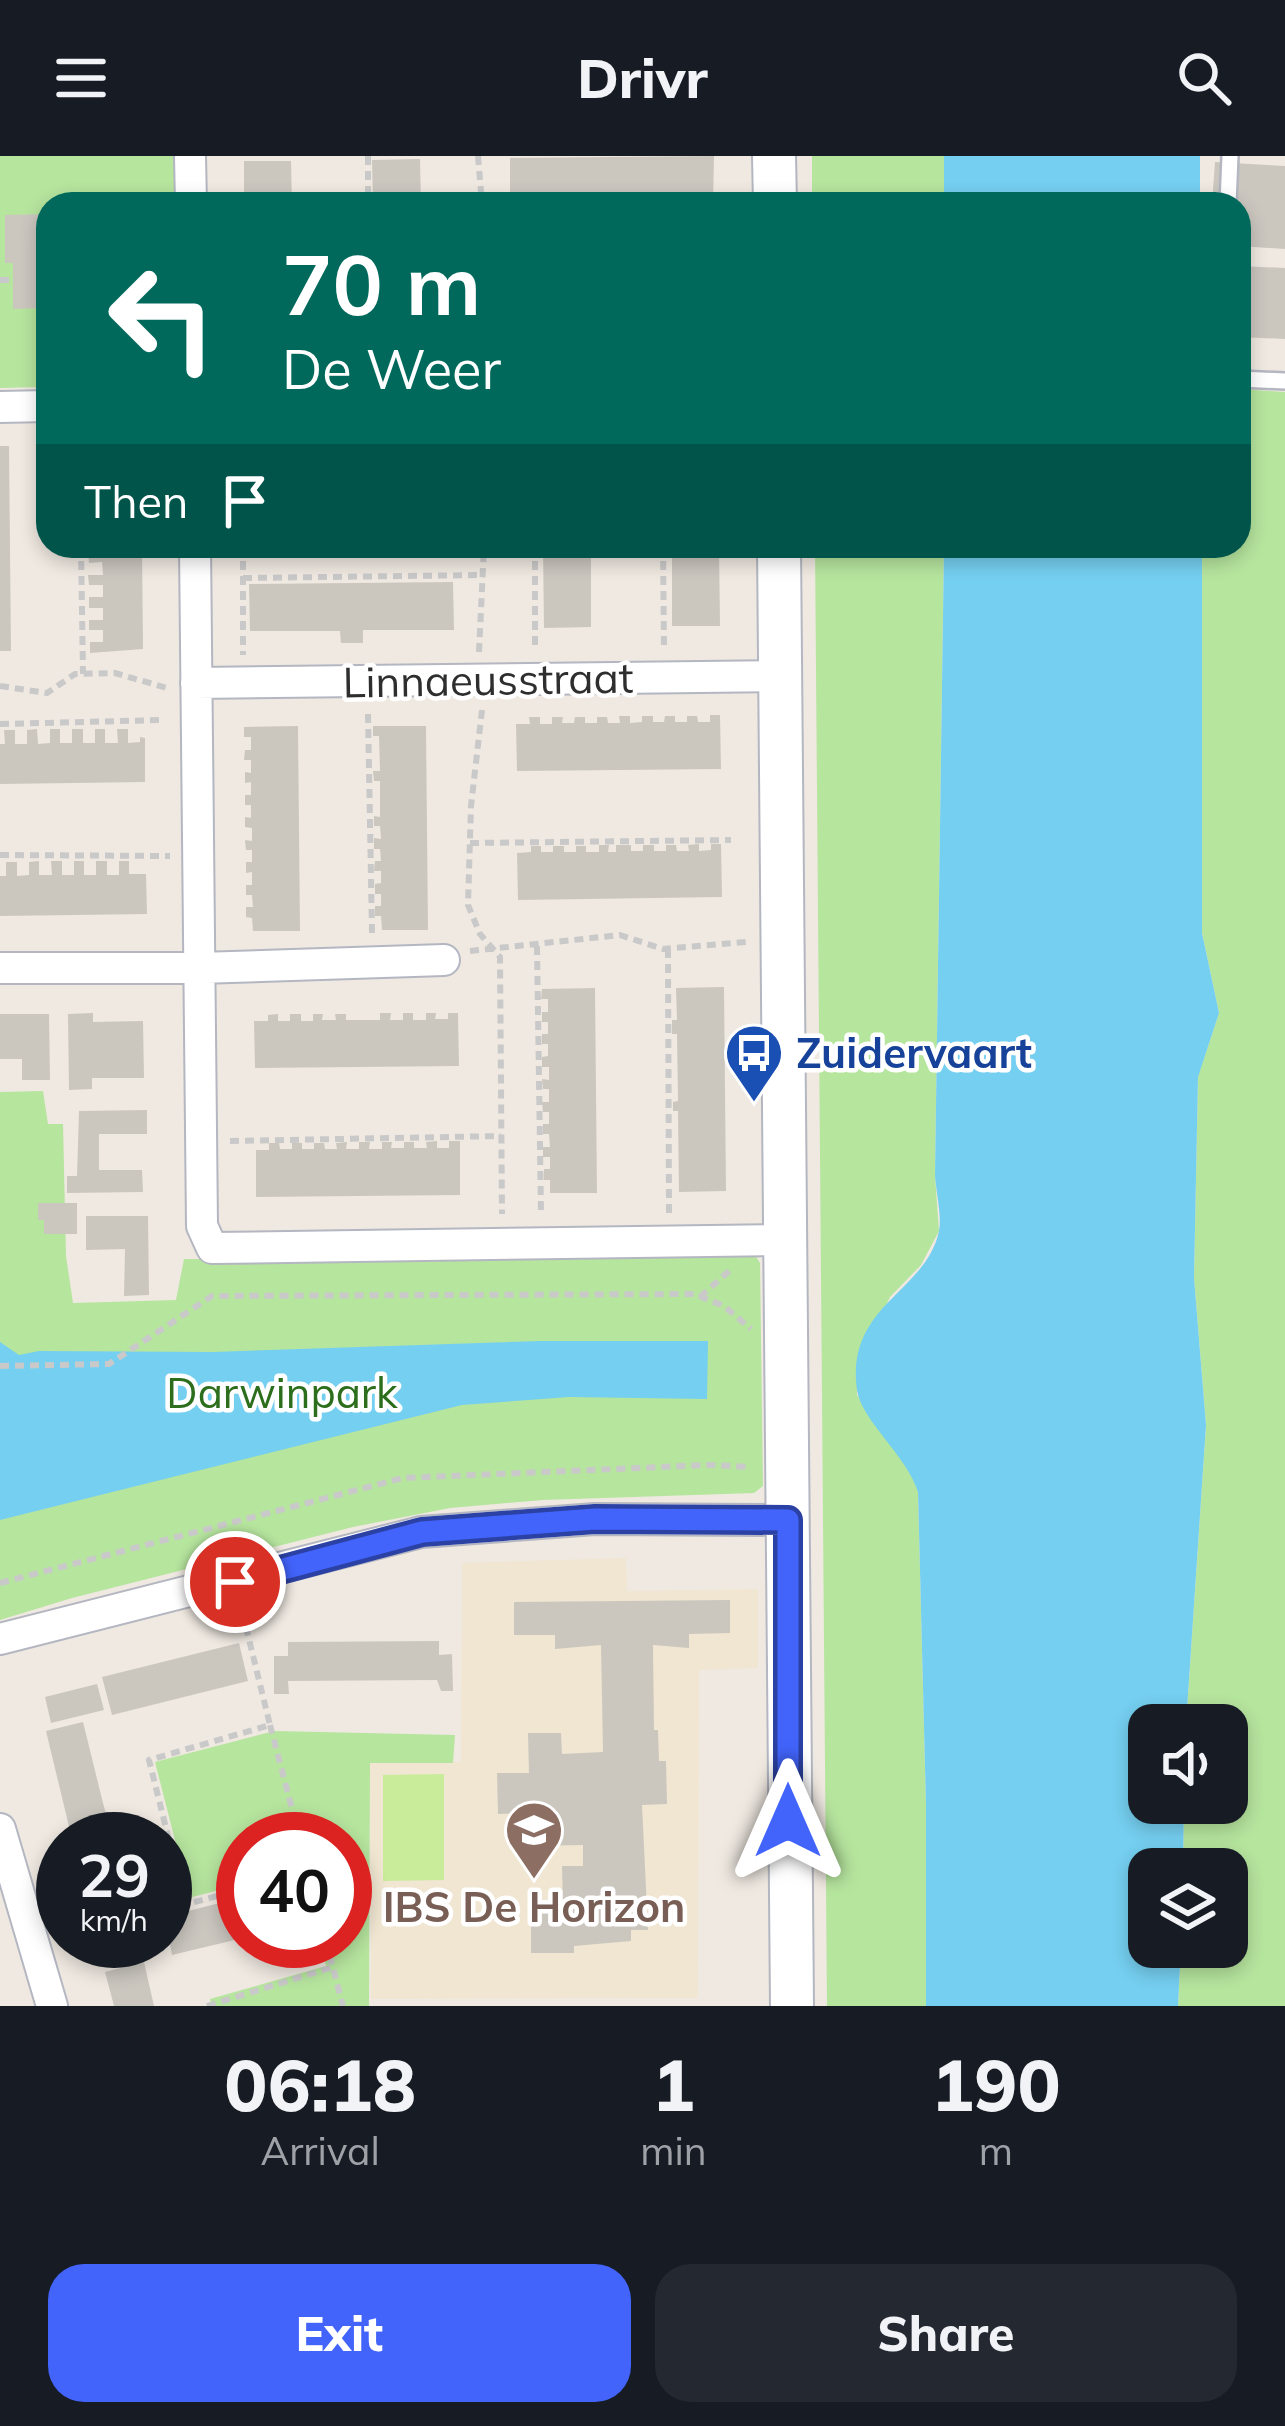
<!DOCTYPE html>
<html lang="en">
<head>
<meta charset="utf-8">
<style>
  :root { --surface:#171b24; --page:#242831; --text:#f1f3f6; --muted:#9ea1a6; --accent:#4264fb }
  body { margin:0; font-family:Mulish,sans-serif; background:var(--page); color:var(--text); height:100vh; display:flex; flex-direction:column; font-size:45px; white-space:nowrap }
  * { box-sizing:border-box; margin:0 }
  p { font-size:39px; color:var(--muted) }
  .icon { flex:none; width:66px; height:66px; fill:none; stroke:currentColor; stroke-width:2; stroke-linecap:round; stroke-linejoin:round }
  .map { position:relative; height:1850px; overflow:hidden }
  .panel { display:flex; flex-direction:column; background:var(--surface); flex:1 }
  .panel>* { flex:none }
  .top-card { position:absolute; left:36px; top:36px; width:1215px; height:366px; border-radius:36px; box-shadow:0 6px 18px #0003; background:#00695c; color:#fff; overflow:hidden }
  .tools { position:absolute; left:1128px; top:1548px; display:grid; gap:24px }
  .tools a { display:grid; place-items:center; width:120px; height:120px; border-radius:24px; background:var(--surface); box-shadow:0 6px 18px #0003; font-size:60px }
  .speed { position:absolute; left:36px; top:1656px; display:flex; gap:24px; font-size:60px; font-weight:700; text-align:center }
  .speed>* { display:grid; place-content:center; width:156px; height:156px; border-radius:50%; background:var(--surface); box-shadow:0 6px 18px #0003; line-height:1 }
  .speed small { font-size:30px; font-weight:400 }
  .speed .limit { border:18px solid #d22; background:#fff; color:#111 }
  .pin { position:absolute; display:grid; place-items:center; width:102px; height:102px; color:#fff; margin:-51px; border:6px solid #fff; border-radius:50%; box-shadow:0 3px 12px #0007 }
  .me { position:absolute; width:132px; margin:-66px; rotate:0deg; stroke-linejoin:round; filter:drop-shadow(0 0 9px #0008) }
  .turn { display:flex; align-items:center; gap:42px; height:252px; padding:0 48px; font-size:54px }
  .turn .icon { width:156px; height:156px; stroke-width:2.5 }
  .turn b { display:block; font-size:84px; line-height:102px }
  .then { display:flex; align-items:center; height:114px; padding:0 48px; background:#0003; gap:24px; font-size:45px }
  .eta { display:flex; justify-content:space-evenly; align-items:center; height:204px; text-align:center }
  .eta b { font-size:72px; font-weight:800; line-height:84px }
  .primary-button { display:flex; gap:24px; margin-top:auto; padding:24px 48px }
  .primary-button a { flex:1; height:138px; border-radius:36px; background:var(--accent); color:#fff; font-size:48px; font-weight:800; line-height:138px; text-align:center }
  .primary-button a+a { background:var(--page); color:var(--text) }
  header { display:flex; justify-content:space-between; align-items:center; height:156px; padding:0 48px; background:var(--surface); font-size:54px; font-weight:800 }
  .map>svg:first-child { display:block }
</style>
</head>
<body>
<header><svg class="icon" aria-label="menu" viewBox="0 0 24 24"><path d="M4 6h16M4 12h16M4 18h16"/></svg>Drivr<svg class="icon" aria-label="search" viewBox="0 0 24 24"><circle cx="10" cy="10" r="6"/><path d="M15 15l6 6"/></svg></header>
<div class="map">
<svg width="1285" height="1850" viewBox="0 0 1285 1850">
  <rect width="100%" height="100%" fill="#efe9e1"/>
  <path fill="#f0e6d1" d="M626,1402L627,1435L758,1433V1512L699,1514L698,1842L371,1843L370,1607L461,1606L462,1407Z"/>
  <path fill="#b6e59e" d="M0,0H175L176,48H48V231L0,232Z
    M812,0H944V48H812Z
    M1239,233L1285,236V1850H1178L1181,1791H1227V1713H1183L1184,1647H1227V1569H1186L1206,1269L1194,1122L1198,920L1219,857L1202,777V390H1239Z
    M815,390H944L935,1020L939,1075L921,1109L890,1141L857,1211V1239L912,1316L918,1336L926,1649V1850H827Z
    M43,935L48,968H63L66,1100L73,1147L176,1144L184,1103L450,1105L755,1099L760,1107L763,1330L754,1337L543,1344L450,1352L353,1371L72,1442L0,1464V936Z
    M274,1575L455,1579L453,1607H370L369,1850H212L210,1843L326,1810L320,1785H345V1683H243V1728L165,1748V1696L177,1692L155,1606Z"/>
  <path fill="#c9ec9a" d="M444,1618V1724L383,1725V1619Z"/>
  <path fill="#75cff0" d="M944,0H1200V48H944Z
    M944,390H1202V777L1219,857L1198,921L1194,1122L1206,1269L1186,1569H1149V1647H1184L1183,1713H1149V1791H1181L1178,1850H926V1649L918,1336C907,1300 861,1264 857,1234C845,1149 926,1137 939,1075C942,1060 936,1036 935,1020Z
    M540,1185H708L707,1243L569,1241L462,1249L0,1364V1186L19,1199L39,1195L213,1196Z"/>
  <path fill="#cbc7bf" d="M714,0L713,48H510V2Z
    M420,3L421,48H373L372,4Z
    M244,5H291L292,48H244Z
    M1215,6L1285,10V93L1239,90V48H1212Z
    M48,58V152L13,153V107H5V59Z
    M1239,110L1285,112V183L1239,181Z
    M0,290H9L11,495H0Z
    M102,390H142L143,493L90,497V486H103V474H89V464H103V452H89V441H103V429H89L88,419H103L102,406L89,407L88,396H102Z
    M543,390H591V471L544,472Z
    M672,390H719L720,470H672Z
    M453,426L454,474H363V487H341L340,475H250L249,428Z
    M710,559H720L721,613L517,615L516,568H530L529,561H540V568H552V561H563L562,567H574L575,561H585V567H597V561H607L608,567H620L619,560H630V567L642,566V560H653V566H664L665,560H675V566H687V560H697L698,566H710Z
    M298,570L300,775H253L252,762L246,761V751H253L252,739H246V729H252V716L246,717V706H252V694H246L245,684L252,685V672L245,671V661L251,662V649H245V639H251V626L245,627V616L251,617V604H244L245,594H251V581H244V571Z
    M373,570H426L428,774H382L381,760H375V750H381V738H375V728L381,727V715H374L375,705H381L380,693H374V682L381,683L380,670H374V660L380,661V625H374L373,615H380L379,580H373Z
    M37,573L38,588L50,587V573H60V587H72V573H83V587H95V573H105V587H118L117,573H128V587L140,586V581L145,582V626L0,628V588H5L4,574H15V588H27V574Z
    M699,688V695L711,694V688H721L722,741L518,744L517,697L531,696V690H541V696H553V690H564V696H576V690H586V696H599V689H609L608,696H616V689H631V695H643V689H654V695H666V689H676L677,695H689L688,689Z
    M39,705V719H52L51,705H62V719H74V705H84V719H96V705H107V719H119V705H129V718H146L147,758L0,760V720H6V706H17V720L29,719V706Z
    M724,831L726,1035L679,1036L678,955H673V946L678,945L677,878H672V864H677L676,832Z
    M595,832L597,1037H550V1024H544V1013H550V1001H543V991H550L549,978H543V968H549V956H543L542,946H549V933H543L542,923L549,924V911H542V901L548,900V888H542V878H548V866H542V856H548V843H541L542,833Z
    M93,857V866L143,865L144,922H92V933L69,934L68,858Z
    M380,857H391L390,864H403V857H413V864H426V857H436L435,863H448V857H458L459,910L255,912L254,865H268V859L278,858V865H290V858H301V865H313V858H323L322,864H336L335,858H346V864H380Z
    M0,858H49L50,924H22V903H0Z
    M147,954V978H99V1014H142L143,1036L67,1037V1020H77L79,955Z
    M437,985V992H449V985H460V1039L256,1041V994H269V987H279L280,993H292V987H302V993H314V987H324L325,993H337L336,987L347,986L346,993H359V986H370L369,993H382V986H392L391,992H404V986H414V992H427L426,986Z
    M38,1047H77V1078H44V1064H38Z
    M86,1060H148L149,1139L124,1140L125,1093L86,1094Z
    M730,1444V1477L689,1478V1492L653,1489L654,1574H658L659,1605H666L667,1648L642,1649L648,1774H631V1785L574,1790V1797H531V1752L563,1751L562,1710H583V1689L530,1690L529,1657L498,1658L497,1617H529L528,1577H561L562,1598L603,1596L601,1489L555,1493V1479H514V1446Z
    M439,1485V1499L452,1498L453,1535H441L437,1524L288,1525L289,1538H274V1500H288V1486Z
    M239,1487L248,1525L112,1559L102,1521Z
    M97,1528L104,1554L51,1567L45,1541Z
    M83,1566L103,1647L113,1683H72L46,1575Z
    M243,1741V1782L172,1799L165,1761Z
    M106,1785H161L164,1795L112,1807Z
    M144,1806L154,1850H114L105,1816Z"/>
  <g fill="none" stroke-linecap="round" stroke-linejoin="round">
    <defs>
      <path id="lane" d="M1228,48L1230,0
        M1239,223L1285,225"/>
      <path id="street" d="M190,0L191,48
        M0,251L48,250
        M195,390L202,1070L212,1092L784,1084
        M196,527L780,520
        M0,812H199L444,804
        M0,1483L421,1376L595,1363L788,1364
        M0,1673L52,1850"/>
      <path id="secondary" d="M774,0L775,48
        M779,390L792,1850"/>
    </defs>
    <use href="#lane" stroke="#b4b7c1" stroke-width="20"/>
    <use href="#street" stroke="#b4b7c1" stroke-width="34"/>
    <use href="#secondary" stroke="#b4b7c1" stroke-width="46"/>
    <path stroke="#c9c9c9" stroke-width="6" stroke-dasharray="9 6" stroke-linecap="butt" d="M368,0V48
      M478,0L482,48
      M0,124H13
      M81,390L83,518
      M243,390V499
      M535,390V493
      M663,390L664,492
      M243,422L484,419
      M479,496L484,390
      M0,530L47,537L75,518L115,517L167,532
      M482,554L471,650L468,749L480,778L500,801L502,1058
      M368,558L372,777
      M0,568L164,564
      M470,687L731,684
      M0,699L170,700
      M537,790L541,1058
      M668,793L669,1057
      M470,795L620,779L663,793L747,786
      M230,985L501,980
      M700,1141L729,1115
      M0,1210L109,1208L212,1140L694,1138L724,1150L751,1173
      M0,1427L403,1322L708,1309L751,1311
      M270,1569L300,1683
      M165,1694L171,1692L149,1604L270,1569L241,1451
      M165,1754L243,1733
      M326,1785L343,1850
      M207,1850L333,1811"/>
    <use href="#lane" stroke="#fff" stroke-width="15"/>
    <use href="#street" stroke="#fff" stroke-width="30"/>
    <use href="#secondary" stroke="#fff" stroke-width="42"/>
  </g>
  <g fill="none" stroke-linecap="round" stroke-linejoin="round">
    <defs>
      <path id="route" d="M235,1426L422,1376L595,1363L788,1364V1665"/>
    </defs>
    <use href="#route" stroke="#2b41a3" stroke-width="30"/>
    <use href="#route" stroke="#4264fb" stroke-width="21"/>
  </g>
  <defs>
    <symbol id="bus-pin" viewBox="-11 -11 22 30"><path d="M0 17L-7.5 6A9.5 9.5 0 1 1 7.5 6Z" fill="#1a4fb4" stroke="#fff"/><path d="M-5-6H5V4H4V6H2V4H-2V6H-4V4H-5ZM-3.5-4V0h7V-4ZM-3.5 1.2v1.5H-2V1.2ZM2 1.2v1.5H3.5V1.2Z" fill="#fff"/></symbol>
    <symbol id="school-pin" viewBox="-11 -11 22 30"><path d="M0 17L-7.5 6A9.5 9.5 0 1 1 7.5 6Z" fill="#8d6e63" stroke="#fff"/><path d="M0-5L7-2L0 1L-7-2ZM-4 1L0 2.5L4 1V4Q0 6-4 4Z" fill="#fff"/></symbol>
  </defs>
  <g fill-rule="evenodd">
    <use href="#bus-pin" x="721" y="864" width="66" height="90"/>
    <use href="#school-pin" x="501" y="1641" width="66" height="90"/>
  </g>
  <g text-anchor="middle" stroke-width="9" stroke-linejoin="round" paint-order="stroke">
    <g font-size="42" fill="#2e2e2e" stroke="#fff">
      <text transform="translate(488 524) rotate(-1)" y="15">Linnaeusstraat</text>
    </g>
    <g font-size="42" font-weight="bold" fill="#164399" stroke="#fff" text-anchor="start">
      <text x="796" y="912">Zuidervaart</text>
    </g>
    <g font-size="42" fill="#2c6e1b" stroke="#fff">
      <text x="282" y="1252">Darwinpark</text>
    </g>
    <g font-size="42" font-weight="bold" fill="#785e54" stroke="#fff">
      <text x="534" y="1766">IBS De Horizon</text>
    </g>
  </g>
</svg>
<div class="tools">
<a><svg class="icon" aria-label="sound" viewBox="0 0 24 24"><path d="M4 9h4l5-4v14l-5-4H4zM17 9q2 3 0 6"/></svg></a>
<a><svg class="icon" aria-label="layers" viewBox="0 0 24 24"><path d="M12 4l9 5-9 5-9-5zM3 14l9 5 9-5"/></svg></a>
</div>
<div class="speed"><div>29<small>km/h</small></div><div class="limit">40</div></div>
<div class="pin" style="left:235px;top:1426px;background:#d93025"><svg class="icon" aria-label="arrive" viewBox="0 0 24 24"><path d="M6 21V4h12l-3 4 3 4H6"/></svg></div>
<svg class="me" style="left:788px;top:1665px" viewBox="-20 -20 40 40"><path d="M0-17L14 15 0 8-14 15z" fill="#4264fb" stroke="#fff" stroke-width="4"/></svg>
<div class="top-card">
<div class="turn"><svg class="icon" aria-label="left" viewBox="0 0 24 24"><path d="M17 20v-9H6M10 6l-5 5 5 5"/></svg><div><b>70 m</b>De Weer</div></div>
<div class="then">Then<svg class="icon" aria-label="arrive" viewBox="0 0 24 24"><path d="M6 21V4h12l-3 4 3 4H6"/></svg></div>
</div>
</div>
<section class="panel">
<div class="eta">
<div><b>06:18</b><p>Arrival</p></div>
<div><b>1</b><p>min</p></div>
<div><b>190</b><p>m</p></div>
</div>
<div class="primary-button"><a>Exit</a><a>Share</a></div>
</section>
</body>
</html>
